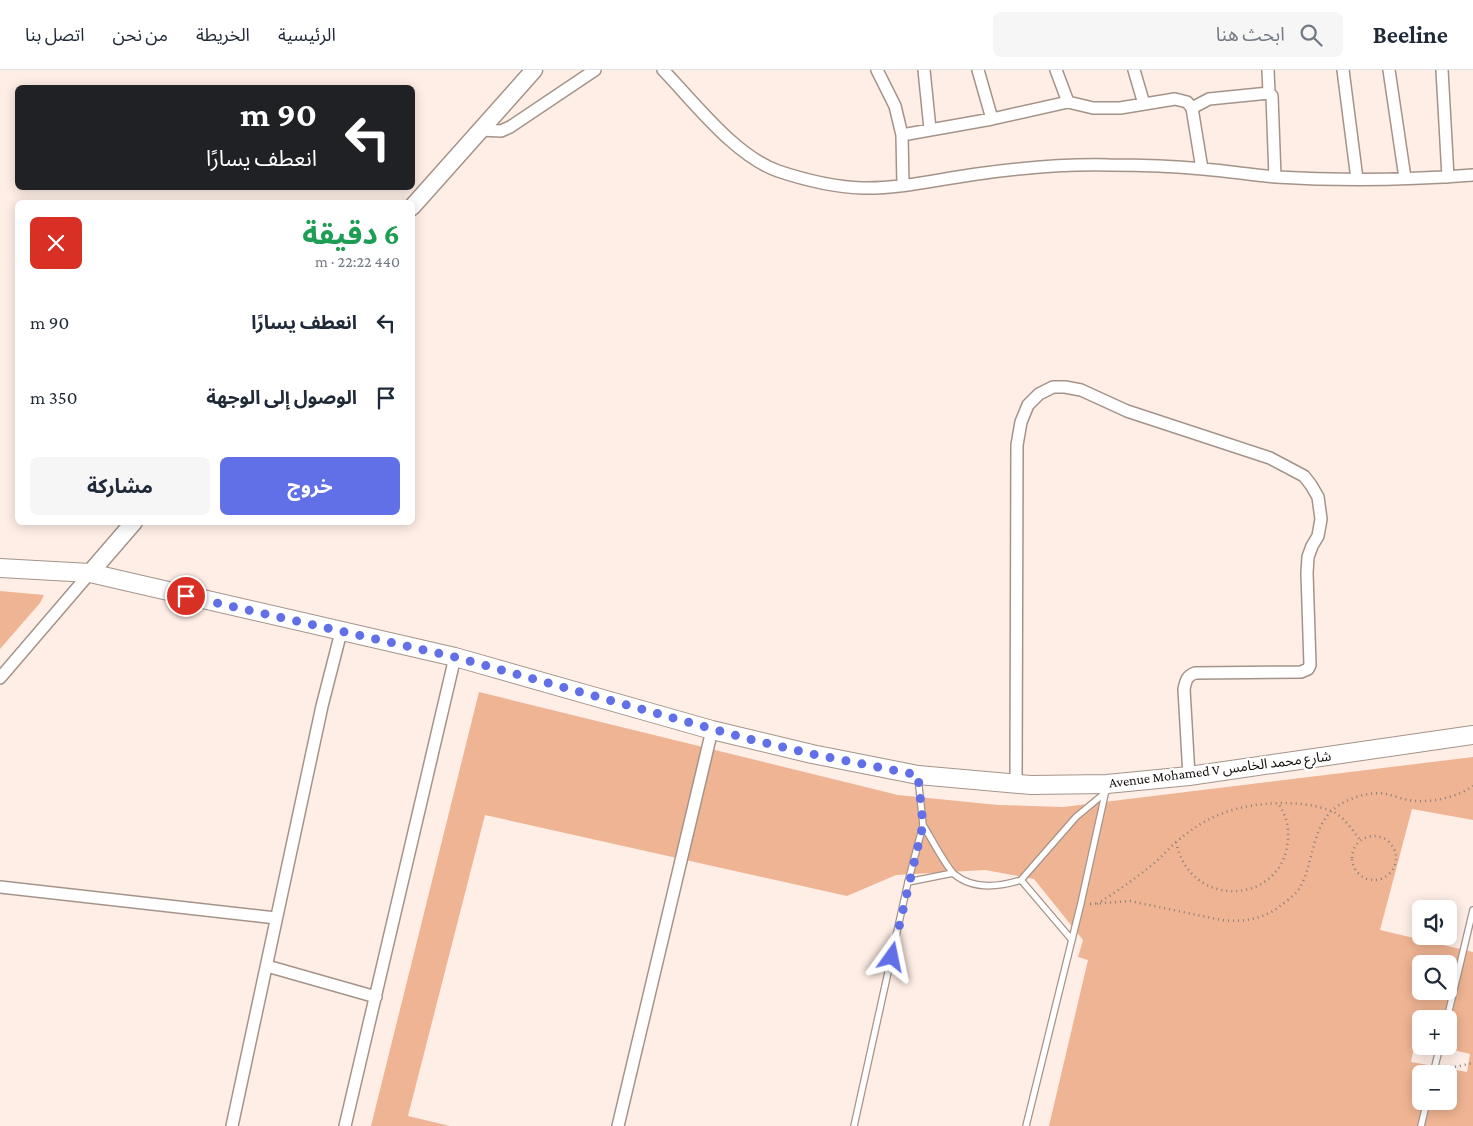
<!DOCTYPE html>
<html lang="ar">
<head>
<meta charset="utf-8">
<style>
  :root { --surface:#fff; --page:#f6f6f7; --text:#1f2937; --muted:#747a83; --line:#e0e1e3; --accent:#6270e8 }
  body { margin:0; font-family:"Crimson Pro","Noto Sans Arabic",serif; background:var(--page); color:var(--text); direction:rtl; height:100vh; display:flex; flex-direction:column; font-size:19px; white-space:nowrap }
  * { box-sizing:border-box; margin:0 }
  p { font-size:16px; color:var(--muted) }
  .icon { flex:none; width:28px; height:28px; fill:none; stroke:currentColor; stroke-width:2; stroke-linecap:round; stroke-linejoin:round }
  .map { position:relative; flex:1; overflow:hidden; direction:ltr }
  .drawer { position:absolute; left:15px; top:130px; width:400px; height:325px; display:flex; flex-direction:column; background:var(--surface); border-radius:8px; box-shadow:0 2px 12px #0003; direction:rtl }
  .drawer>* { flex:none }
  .banner { position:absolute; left:15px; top:15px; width:400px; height:105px; border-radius:8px; box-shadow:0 2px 12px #0003; direction:rtl; background:#202124; color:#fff; overflow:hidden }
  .fabs { position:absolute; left:1412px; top:830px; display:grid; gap:10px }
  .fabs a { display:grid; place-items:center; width:45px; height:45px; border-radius:8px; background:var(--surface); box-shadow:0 2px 12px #0003; font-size:25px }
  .pin { position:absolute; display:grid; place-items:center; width:42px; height:42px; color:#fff; margin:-21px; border:2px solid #fff; border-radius:50%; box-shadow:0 1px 5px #0007 }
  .me { position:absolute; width:55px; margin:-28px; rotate:12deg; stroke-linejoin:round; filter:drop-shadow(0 0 4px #0008) }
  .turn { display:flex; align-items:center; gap:18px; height:105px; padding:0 15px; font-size:22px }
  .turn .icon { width:65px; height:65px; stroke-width:2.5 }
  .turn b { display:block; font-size:35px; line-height:42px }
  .round { display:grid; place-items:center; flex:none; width:52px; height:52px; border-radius:8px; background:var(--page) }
  .overview { display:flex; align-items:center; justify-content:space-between; height:85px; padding:0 15px }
  h1 { font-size:30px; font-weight:700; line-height:38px; color:#1e9e55 }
  .action { display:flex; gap:10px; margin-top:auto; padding:10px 15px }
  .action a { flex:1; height:58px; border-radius:8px; background:var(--accent); color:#fff; font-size:20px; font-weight:700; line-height:58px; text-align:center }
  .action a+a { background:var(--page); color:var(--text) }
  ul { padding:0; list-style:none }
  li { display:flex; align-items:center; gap:15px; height:75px; padding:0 15px }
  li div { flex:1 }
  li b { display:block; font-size:19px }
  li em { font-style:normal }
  header { display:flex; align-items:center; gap:30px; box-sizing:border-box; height:70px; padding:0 25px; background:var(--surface); border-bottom:1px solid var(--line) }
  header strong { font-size:24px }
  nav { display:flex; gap:28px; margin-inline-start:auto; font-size:18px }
  .search { width:350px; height:45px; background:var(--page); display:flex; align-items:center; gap:12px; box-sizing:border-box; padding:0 18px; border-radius:8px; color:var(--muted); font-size:19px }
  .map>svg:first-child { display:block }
</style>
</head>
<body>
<header>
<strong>Beeline</strong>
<div class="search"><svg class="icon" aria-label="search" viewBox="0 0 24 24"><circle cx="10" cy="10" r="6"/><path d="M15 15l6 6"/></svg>ابحث هنا</div>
<nav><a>الرئيسية</a><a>الخريطة</a><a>من نحن</a><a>اتصل بنا</a></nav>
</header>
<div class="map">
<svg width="1473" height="1056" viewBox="0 0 1473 1056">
  <rect width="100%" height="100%" fill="#feeee6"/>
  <path fill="#efb493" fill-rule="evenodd" d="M0,521L44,525L40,533L0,579Z
    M479,622L898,725L998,735L1063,737L1473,687V750L1412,739L1380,860L1473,882V1056H1049L1088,890L1078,887L1083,870L1034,809L985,800L896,805L847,826L485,745L408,1046L450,1056H371ZM1421,894H1449V921H1421ZM1421,949H1449V976H1437L1470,984L1467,1002L1411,992L1415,971L1421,972ZM1421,1004H1449V1031H1421Z"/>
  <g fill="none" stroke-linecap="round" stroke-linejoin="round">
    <defs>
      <path id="lane" d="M923,755C930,766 946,797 954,804C973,820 999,817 1021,810L1076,747L1106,722
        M1021,810L1072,870
        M908,812L953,803
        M1447,949L1473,840
        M1433,1004L1440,976
        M854,1056L908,812L923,755L918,707
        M1026,1056L1081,833L1107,715
        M1421,1056L1427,1031"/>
      <path id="street" d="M663,0C695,33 735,86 778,101C805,110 833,117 862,118C900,119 939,109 977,104C1020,98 1065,94 1109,95C1140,95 1172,96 1203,99C1228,101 1252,105 1276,107C1341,111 1408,110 1473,105
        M877,0L895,36L902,65L903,115
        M924,0L930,59
        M978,0L992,49
        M1056,0L1068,32
        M1134,0L1144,34
        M1268,0L1269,23
        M1343,0L1357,109
        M1389,0L1405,108
        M1442,0L1448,107
        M1192,38L1209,29L1269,23L1272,26L1275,107
        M481,60L501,61L510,57L595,0
        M902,65L992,49L1068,32L1093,38H1120L1175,29L1187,32L1192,38L1202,99
        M0,608L90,503
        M1016,714L1017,375L1021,352L1028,335L1039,324L1053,317H1065L1081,320L1127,341L1270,388L1304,406L1311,415L1318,427L1321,449L1318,466L1312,476L1308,487L1307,503L1310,595L1308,599L1301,602L1195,603C1187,606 1186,610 1184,619L1189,706
        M0,817L276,848
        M267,896L376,927
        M232,1056L322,636L341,562
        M345,1056L455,587
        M618,1056L712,660"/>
      <path id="secondary" d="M412,137L534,0
        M90,503L134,452"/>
      <path id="primary" d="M0,498L90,503L455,587L712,660L812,684L918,705L1031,715L1107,714L1189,706L1473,665"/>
    </defs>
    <use href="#lane" stroke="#a5938a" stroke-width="8"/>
    <use href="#street" stroke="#a5938a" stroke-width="14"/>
    <use href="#secondary" stroke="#a5938a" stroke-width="19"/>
    <use href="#primary" stroke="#a5938a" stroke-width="20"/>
    <path stroke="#8a7f79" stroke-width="2.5" stroke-dasharray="1 4" stroke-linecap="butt" d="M1352 788a22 22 0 1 1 44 0a22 22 0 1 1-44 0Z
      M1176,772C1190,841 1284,835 1288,769C1289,756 1286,745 1278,733
      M1090,834L1130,831L1221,850C1242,852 1261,850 1279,837C1285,832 1294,826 1299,819C1315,793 1310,754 1339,735C1352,727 1371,721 1386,724C1395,726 1405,730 1415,731C1435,732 1457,727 1473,716
      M1097,834C1116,822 1135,809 1153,794C1161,788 1167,780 1175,773C1208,744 1239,734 1282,733C1298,733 1317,735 1331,741C1343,745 1353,761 1360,770
      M1445,996L1455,997L1473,993"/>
    <use href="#lane" stroke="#fff" stroke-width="5.5"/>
    <use href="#street" stroke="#fff" stroke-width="11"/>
    <use href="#secondary" stroke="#fff" stroke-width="16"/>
    <use href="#primary" stroke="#fff" stroke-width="18"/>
  </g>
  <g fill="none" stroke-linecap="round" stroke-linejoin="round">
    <path stroke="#6270e8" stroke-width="9" stroke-dasharray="0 16.2" d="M186,526L455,587L745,668L812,684L918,705L923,755L892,887"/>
  </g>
  <g text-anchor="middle" stroke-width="5" stroke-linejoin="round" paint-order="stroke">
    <g font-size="14" fill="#130d0a" stroke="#fff">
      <text transform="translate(1220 699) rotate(-7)" y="5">Avenue Mohamed V شارع محمد الخامس</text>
    </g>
  </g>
</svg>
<div class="fabs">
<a><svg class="icon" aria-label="sound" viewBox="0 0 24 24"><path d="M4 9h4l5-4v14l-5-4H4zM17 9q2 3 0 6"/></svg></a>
<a><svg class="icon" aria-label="search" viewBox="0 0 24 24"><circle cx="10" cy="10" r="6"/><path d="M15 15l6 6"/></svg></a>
<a>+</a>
<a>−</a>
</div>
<div class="pin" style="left:186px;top:526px;background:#d93025"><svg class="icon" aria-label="arrive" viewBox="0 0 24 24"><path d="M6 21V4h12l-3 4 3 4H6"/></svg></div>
<svg class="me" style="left:892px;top:887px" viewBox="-20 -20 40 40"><path d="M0-17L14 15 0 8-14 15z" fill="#6270e8" stroke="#fff" stroke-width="4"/></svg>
<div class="banner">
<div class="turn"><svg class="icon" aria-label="left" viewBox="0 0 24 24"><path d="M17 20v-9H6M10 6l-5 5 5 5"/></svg><div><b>90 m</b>انعطف يسارًا</div></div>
</div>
<section class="drawer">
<div class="overview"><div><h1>6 دقيقة</h1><p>440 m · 22:22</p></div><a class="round" style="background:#d93025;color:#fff"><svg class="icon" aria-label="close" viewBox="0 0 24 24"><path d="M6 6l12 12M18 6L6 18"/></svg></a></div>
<ul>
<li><svg class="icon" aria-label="left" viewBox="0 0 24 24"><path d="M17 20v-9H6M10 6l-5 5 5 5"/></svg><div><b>انعطف يسارًا</b></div><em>90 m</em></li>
<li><svg class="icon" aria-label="arrive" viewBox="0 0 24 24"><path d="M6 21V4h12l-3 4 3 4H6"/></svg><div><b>الوصول إلى الوجهة</b></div><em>350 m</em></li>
</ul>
<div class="action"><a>خروج</a><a>مشاركة</a></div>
</section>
</div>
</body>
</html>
